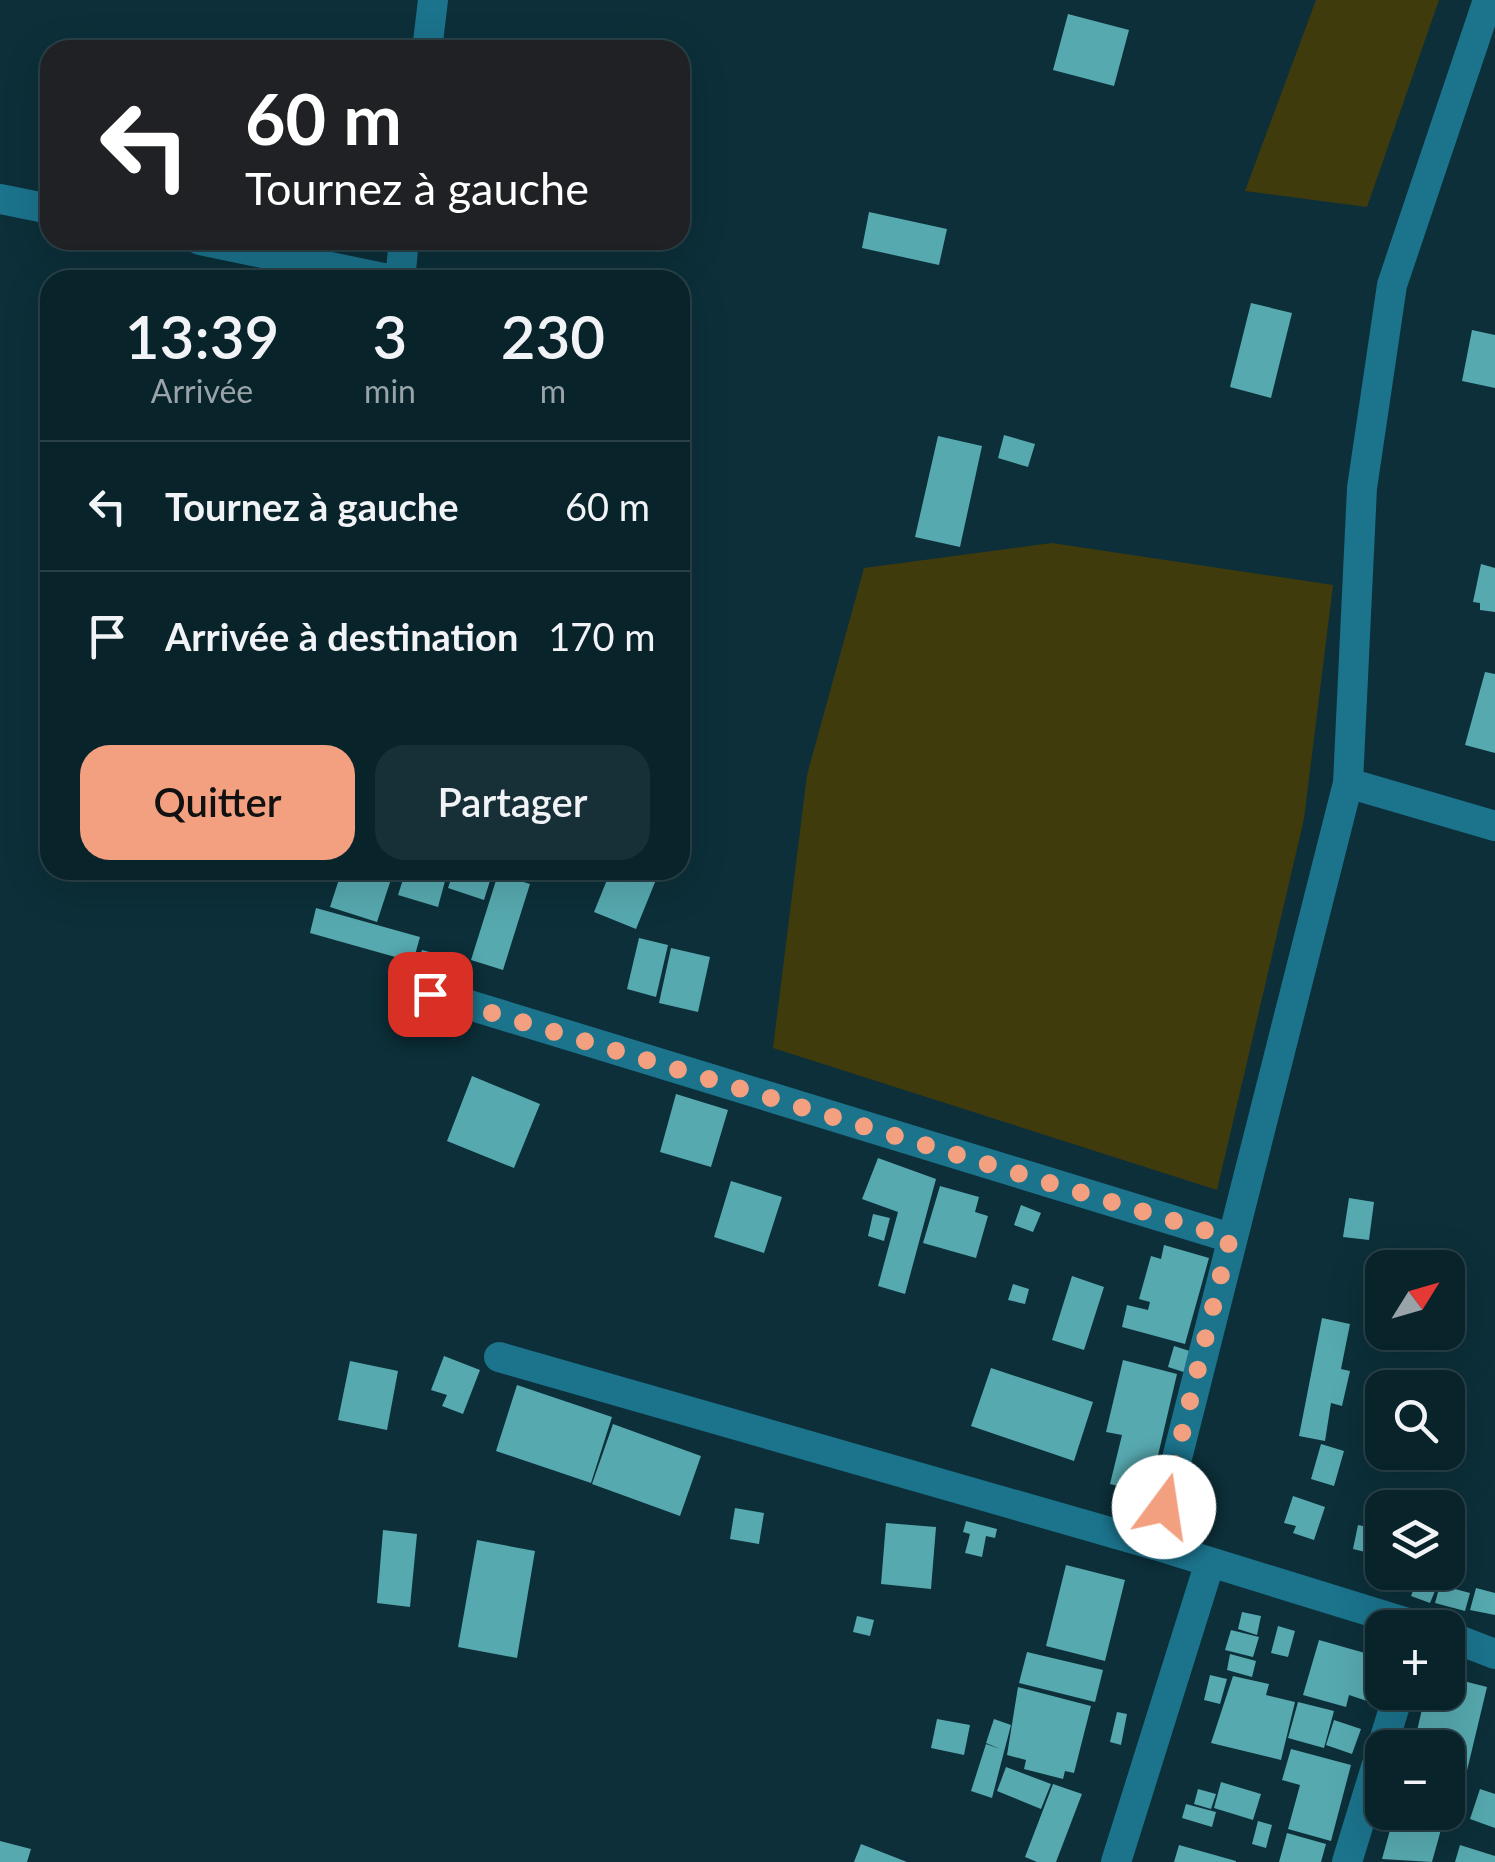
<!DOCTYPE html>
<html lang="fr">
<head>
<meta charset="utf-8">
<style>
  :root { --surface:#09232b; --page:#172f37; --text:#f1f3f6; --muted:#99a4a9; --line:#294047; --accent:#f2a080 }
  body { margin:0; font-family:Lato,sans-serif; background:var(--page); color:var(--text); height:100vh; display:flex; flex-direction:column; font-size:38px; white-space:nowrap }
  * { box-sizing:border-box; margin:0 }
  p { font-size:32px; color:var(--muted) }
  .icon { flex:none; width:55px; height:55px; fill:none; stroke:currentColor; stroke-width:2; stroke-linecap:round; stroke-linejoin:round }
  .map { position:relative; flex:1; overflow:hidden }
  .sheet { position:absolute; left:40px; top:270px; width:650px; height:610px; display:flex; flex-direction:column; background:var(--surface); border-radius:30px; box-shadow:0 10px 40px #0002,0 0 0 2px var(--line) }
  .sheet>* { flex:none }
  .hud { position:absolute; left:40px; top:40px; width:650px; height:210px; border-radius:30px; box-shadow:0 10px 40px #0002,0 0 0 2px var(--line); background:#202124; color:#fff; overflow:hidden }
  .needle { width:65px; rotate:53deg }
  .tools { position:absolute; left:1365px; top:1250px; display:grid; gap:20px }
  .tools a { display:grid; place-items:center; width:100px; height:100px; border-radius:20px; background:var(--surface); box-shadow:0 10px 40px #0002,0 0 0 2px var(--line); font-size:50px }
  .pin { position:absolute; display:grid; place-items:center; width:85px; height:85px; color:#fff; margin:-42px; border-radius:20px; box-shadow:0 5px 15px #0006 }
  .me { position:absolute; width:110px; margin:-55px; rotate:14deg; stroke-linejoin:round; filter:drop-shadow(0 0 8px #0008) }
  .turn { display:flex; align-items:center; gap:35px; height:210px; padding:0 40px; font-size:45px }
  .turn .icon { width:130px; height:130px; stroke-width:2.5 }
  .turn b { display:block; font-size:70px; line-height:85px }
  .eta { display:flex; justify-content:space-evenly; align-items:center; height:170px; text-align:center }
  .eta b { font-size:60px; font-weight:600; line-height:70px }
  .cta { display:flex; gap:20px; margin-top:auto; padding:20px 40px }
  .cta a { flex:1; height:115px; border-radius:30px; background:var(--accent); color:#111; font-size:40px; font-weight:600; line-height:115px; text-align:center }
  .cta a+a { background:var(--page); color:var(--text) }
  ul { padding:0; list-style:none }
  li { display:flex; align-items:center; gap:30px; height:130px; padding:0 40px; border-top:2px solid var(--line) }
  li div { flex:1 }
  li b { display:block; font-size:38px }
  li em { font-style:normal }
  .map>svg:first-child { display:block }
</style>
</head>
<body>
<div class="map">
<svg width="1495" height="1862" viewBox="0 0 1495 1862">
  <rect width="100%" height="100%" fill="#0c2f39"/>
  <path fill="#403b0d" d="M1316,0H1439L1367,207L1245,191Z
    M1052,543L1333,585L1304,819L1217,1190L773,1048L807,775L864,568Z"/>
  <path fill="#56a9af" d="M1068,14L1129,30L1114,86L1053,70Z
    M869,212L947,229L939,265L862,248Z
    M1251,303L1292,313L1271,398L1230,387Z
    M1472,330L1495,335V388L1462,381Z
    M1004,435L1035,444L1028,467L998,458Z
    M938,436L982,446L960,547L915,537Z
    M1481,564L1495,568V612L1480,610V603L1473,602Z
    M1485,672L1495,674V753L1465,745Z
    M342,870H394L377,922L330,907Z
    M406,870H448L438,907L398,895Z
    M454,870L493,871L484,900L448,888Z
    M611,870H660L636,929L594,912Z
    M498,874L530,884L503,970L471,960Z
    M316,908L420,937L413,962L310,933Z
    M639,938L668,945L656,997L627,989Z
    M671,948L710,957L698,1012L659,1003Z
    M422,950L456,959L451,979L416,970Z
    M472,1076L540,1104L514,1168L447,1141Z
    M676,1094L728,1110L711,1167L660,1152Z
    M878,1158L936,1179L905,1294L878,1286L898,1212L862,1199Z
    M731,1181L782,1197L764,1253L714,1237Z
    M940,1186L979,1197L975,1212L988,1216L976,1258L923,1243Z
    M1349,1198L1374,1202L1369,1240L1343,1237Z
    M1021,1205L1041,1213L1033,1232L1014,1225Z
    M873,1214L890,1218L884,1241L868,1236Z
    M1164,1245L1209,1258L1185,1344L1122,1327L1127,1305L1148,1310L1150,1302L1139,1299L1151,1256L1161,1259Z
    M1072,1276L1104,1287L1084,1350L1052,1340Z
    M1013,1284L1029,1289L1025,1304L1008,1300Z
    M1322,1318L1350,1324L1341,1369L1350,1371L1342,1406L1331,1403L1325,1441L1299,1436Z
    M1174,1346L1199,1354L1193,1375L1168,1367Z
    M444,1356L480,1370L463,1414L442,1406L447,1395L431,1390Z
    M1123,1360L1177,1374L1149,1494L1110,1484L1122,1435L1106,1432Z
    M350,1361L398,1371L387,1430L338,1420Z
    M991,1368L1093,1402L1074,1461L971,1426Z
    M517,1385L612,1417L591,1483L496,1451Z
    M613,1424L701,1456L680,1516L592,1484Z
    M1321,1444L1344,1451L1334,1486L1311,1479Z
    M1400,1488L1452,1499L1451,1508H1396Z
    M1293,1496L1325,1507L1314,1540L1293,1533L1296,1526L1284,1523Z
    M735,1508L764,1513L759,1544L730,1539Z
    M966,1521L997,1529L995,1538L986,1536L982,1557L965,1553L970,1534L963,1532Z
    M886,1523L936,1527L931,1589L881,1584Z
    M1358,1525L1382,1530V1556L1353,1549Z
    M383,1530L417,1534L410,1607L377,1603Z
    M477,1540L535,1551L517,1658L458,1647Z
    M1066,1565L1125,1580L1105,1661L1046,1646Z
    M1418,1578L1437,1586L1430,1603L1411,1596Z
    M1440,1585L1470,1593L1465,1611L1435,1603Z
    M1476,1588L1495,1593V1615L1470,1610Z
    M1242,1612L1261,1616L1257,1635L1238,1629Z
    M857,1616L874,1620L870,1636L853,1632Z
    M1278,1626L1295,1631L1288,1657L1271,1653Z
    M1231,1630L1259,1637L1253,1657L1225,1650Z
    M1319,1640L1379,1657L1367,1701L1349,1695L1346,1707L1303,1695Z
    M1027,1652L1103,1670L1095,1702L1019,1683Z
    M1230,1654L1256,1661L1252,1677L1227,1670Z
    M1210,1675L1227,1679L1220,1704L1204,1700Z
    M1233,1676L1269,1684L1266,1695L1295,1702L1281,1760L1211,1743Z
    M1448,1677L1487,1687L1464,1783L1448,1779V1748H1413L1426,1692H1448Z
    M1018,1687L1091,1706L1074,1773L1065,1771L1063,1779L1024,1769L1026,1760L1007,1755Z
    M1298,1702L1334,1711L1324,1748L1288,1738Z
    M1117,1712L1127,1714L1121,1745L1110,1742Z
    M937,1719L970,1725L964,1755L931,1748Z
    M994,1719L1011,1725L992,1798L971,1791L986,1744L1000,1749L986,1743Z
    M1334,1720L1361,1729L1352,1754L1326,1745Z
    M1291,1749L1351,1765L1331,1841L1288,1829L1300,1785L1282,1780Z
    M1006,1767L1051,1784L1041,1809L997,1791Z
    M1221,1782L1261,1794L1253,1820L1214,1808Z
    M1053,1784L1082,1794L1056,1862H1037L1025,1857Z
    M1198,1789L1216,1794L1211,1809L1194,1804Z
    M1480,1789L1495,1794V1828L1470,1819Z
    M1186,1804L1216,1812L1212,1827L1182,1818Z
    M1395,1812L1445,1815L1432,1862L1382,1859Z
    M1258,1821L1272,1825L1266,1848L1252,1844Z
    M1287,1833L1326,1844L1321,1862H1279Z
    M0,1841L31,1849L27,1862H0Z
    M861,1844L907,1862H854Z
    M1179,1845L1236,1861V1862H1174Z
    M1460,1845L1495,1856V1862H1455Z"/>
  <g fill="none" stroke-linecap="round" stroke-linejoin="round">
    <path stroke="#1b738c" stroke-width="30" d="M427,50L433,0
      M0,199L50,209
      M200,240L393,280
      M400,280L404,240
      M1348,783L1495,826
      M430,993L1231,1238
      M499,1357L1155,1545
      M1424,1628L1155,1545L1348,783L1362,488L1392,285L1488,0
      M1448,1636L1495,1654
      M1116,1862L1210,1562
      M1347,1862L1399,1692"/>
  </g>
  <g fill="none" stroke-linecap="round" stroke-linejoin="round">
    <path stroke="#f2a080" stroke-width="18" stroke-dasharray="0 32.4" d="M430,994L1230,1238L1164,1507"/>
  </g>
</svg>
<div class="tools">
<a><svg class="needle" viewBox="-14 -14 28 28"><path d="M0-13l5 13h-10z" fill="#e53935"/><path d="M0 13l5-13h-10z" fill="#99a4a9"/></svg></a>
<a><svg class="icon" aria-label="search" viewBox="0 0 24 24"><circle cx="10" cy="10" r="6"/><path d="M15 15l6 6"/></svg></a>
<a><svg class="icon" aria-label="layers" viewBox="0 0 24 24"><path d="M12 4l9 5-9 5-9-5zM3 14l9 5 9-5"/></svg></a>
<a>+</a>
<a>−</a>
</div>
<div class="pin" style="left:430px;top:994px;background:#d93025"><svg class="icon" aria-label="arrive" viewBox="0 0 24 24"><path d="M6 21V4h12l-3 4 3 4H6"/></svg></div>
<svg class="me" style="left:1164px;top:1507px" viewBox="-20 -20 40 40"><circle r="19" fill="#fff"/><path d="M0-13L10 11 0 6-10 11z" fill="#f2a080"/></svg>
<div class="hud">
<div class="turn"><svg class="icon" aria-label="left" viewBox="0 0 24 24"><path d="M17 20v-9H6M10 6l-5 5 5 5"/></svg><div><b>60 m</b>Tournez à gauche</div></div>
</div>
<section class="sheet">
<div class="eta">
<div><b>13:39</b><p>Arrivée</p></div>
<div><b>3</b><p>min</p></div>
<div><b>230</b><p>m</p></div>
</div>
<ul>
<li><svg class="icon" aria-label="left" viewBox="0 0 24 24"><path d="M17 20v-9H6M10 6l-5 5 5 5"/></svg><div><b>Tournez à gauche</b></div><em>60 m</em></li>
<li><svg class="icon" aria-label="arrive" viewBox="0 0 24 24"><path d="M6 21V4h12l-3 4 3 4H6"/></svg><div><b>Arrivée à destination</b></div><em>170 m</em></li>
</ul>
<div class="cta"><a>Quitter</a><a>Partager</a></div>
</section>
</div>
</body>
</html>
